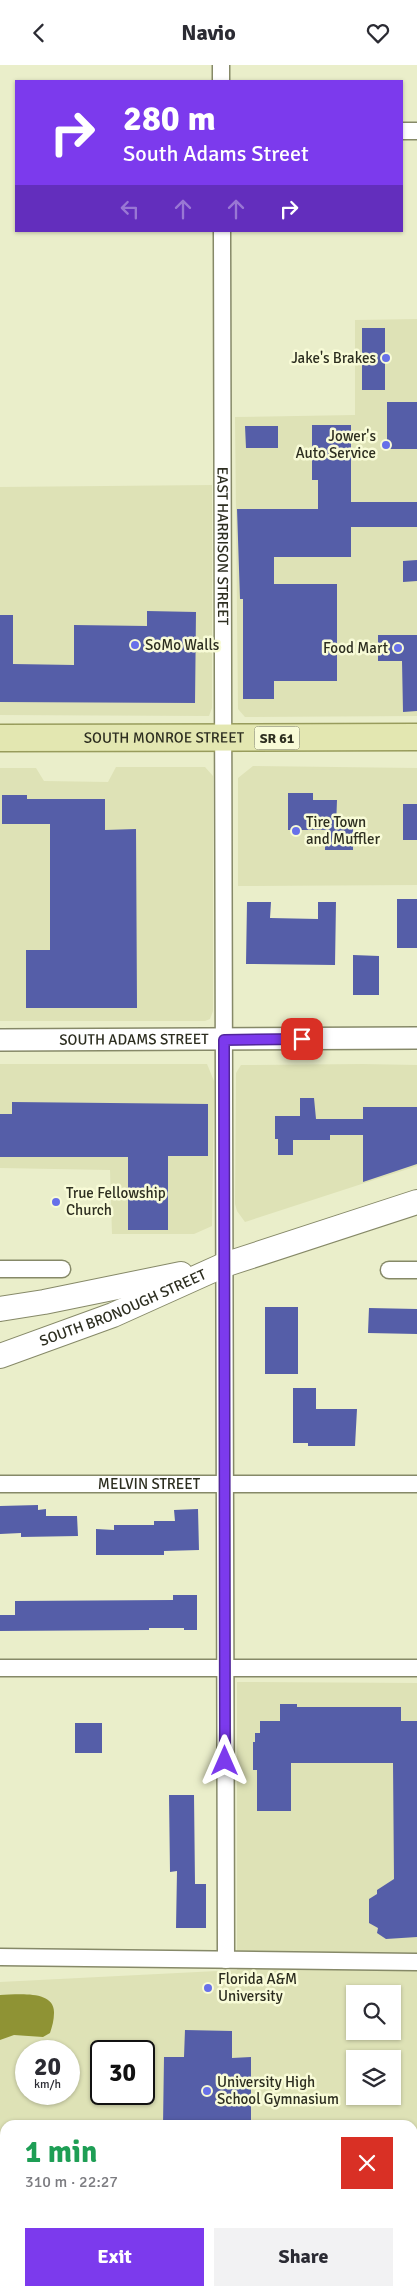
<!DOCTYPE html>
<html lang="en">
<head>
<meta charset="utf-8">
<style>
  :root { --surface:#fff; --page:#f2f2f3; --text:#2b2b33; --muted:#7c7c81; --accent:#7c3aed }
  body { margin:0; font-family:Signika,sans-serif; background:var(--page); color:var(--text); height:100vh; display:flex; flex-direction:column; font-size:19px; white-space:nowrap }
  * { box-sizing:border-box; margin:0 }
  p { font-size:16px; color:var(--muted) }
  .icon { flex:none; width:28px; height:28px; fill:none; stroke:currentColor; stroke-width:2; stroke-linecap:round; stroke-linejoin:round }
  .map { position:relative; flex:1; overflow:hidden }
  .sheet { position:absolute; left:0px; top:2055px; width:418px; height:176px; display:flex; flex-direction:column; background:var(--surface); border-radius:15px 15px 0 0; box-shadow:0 1px 4px #0004 }
  .sheet>* { flex:none }
  .banner { position:absolute; left:15px; top:15px; width:388px; height:152px; border-radius:0px; box-shadow:0 1px 4px #0004; background:#7c3aed; color:#fff; overflow:hidden }
  .tools { position:absolute; left:346px; top:1920px; display:grid; gap:10px }
  .tools a { display:grid; place-items:center; width:55px; height:55px; border-radius:0px; background:var(--surface); box-shadow:0 1px 4px #0004; font-size:25px }
  .speed { position:absolute; left:15px; top:1975px; display:flex; gap:10px; font-size:25px; font-weight:700; text-align:center }
  .speed>* { display:grid; place-content:center; width:65px; height:65px; border-radius:50%; background:var(--surface); box-shadow:0 1px 4px #0004; line-height:1 }
  .speed small { font-size:12px; font-weight:400 }
  .speed .limit { border:2px solid #111; border-radius:8px; background:#fff; color:#111 }
  .pin { position:absolute; display:grid; place-items:center; width:42px; height:42px; color:#fff; margin:-21px; border-radius:10px; box-shadow:0 2px 8px #0006 }
  .me { position:absolute; width:55px; margin:-28px; rotate:0deg; stroke-linejoin:round; filter:drop-shadow(0 0 4px #0008) }
  .turn { display:flex; align-items:center; gap:18px; height:105px; padding:0 25px; font-size:22px }
  .turn .icon { width:65px; height:65px; stroke-width:2.5 }
  .turn b { display:block; font-size:35px; line-height:42px }
  .lanes { display:flex; align-items:center; height:48px; padding:0 25px; background:#0003; justify-content:center; gap:25px; direction:ltr }
  .lanes .off { opacity:.35 }
  .round { display:grid; place-items:center; flex:none; width:52px; height:52px; border-radius:0px; background:var(--page) }
  .summary { display:flex; align-items:center; justify-content:space-between; height:85px; padding:0 25px }
  h1 { font-size:30px; font-weight:800; line-height:38px; color:#1e9e55 }
  .button { display:flex; gap:10px; margin-top:auto; padding:10px 25px }
  .button a { flex:1; height:58px; border-radius:0px; background:var(--accent); color:#fff; font-size:20px; font-weight:800; line-height:58px; text-align:center }
  .button a+a { background:var(--page); color:var(--text) }
  header { display:flex; justify-content:space-between; align-items:center; height:65px; padding:0 25px; background:var(--surface); font-size:22px; font-weight:800 }
  .map>svg:first-child { display:block }
</style>
</head>
<body>
<header><svg class="icon" aria-label="back" viewBox="0 0 24 24"><path d="M15 5l-7 7 7 7"/></svg>Navio<svg class="icon" aria-label="heart" viewBox="0 0 24 24"><path d="M12 20l-8-8c-3-5 5-10 8-4 3-6 11-1 8 4z"/></svg></header>
<div class="map">
<svg width="417" height="2231" viewBox="0 0 417 2231">
  <rect width="100%" height="100%" fill="#eaeeca"/>
  <path fill="#dee2b6" fill-rule="evenodd" d="M417,254V651L245,652L238,644L235,352L355,350V255Z
    M212,420V643L209,651L0,650V422Z
    M253,701L417,703V820L238,821V713Z
    M116,702H205L213,711V946L210,954L205,956H0V703H36L44,716L108,717Z
    M0,999H207L214,1016V1033L212,1161L194,1169H112L110,1105L0,1103Z
    M363,999L417,1000V1101L245,1157L237,1146L235,1139L236,1008L241,1000Z
    M237,1617L417,1618V2231H0V1917L237,1905ZM355,1929H392V1966H355ZM26,1986H69V2029H26ZM101,1986H144V2029H101ZM355,1994H392V2031H355ZM5,2060H412V2226H5Z"/>
  <path fill="#8f9334" d="M0,1930C15,1930 55,1924 54,1948C54,1955 52,1962 50,1968L43,1972L14,1970L0,1975Z"/>
  <path fill="#555ea8" d="M362,263H385V325H362Z
    M387,337H417V384H387Z
    M312,360H351V437H417V462H351V492H274V519H337V616H274V634H243V534H240L237,444H318V415H312Z
    M245,361H278V383H246Z
    M417,495V516L403,517V496Z
    M147,546L196,547L195,638L0,637V550H13V599L74,600V560L147,561Z
    M378,570H417V646L403,647L402,596H378Z
    M288,728H313V735H337L336,762H353V785H325V765H288Z
    M2,730H27V734H105V765L136,764L137,943H26V885H50V759H2Z
    M403,739H417V775H403Z
    M397,834H417V883H397Z
    M247,837H271L270,853L318,854V837H336L335,900L246,899Z
    M353,890L379,891V930H353Z
    M300,1033H314L316,1054H363V1042H417V1099L363,1117V1070H330V1075H293V1090H278V1074H275V1051H300Z
    M12,1037L208,1039V1091H168V1165H128V1092H0V1049H12Z
    M265,1242H298V1309H265Z
    M369,1243L417,1244V1269L368,1268Z
    M293,1323H316V1344H357L355,1381H308V1378H293Z
    M38,1440V1445L46,1444V1451H77L78,1471L21,1472V1468L0,1469V1441Z
    M198,1444L199,1485L164,1486V1490H96V1464L114,1465V1460H154V1456H175L174,1445Z
    M173,1530H197V1565H184V1563H149V1565L0,1566V1550H15V1536L173,1535Z
    M280,1639H297V1642H401V1656H417V1872L386,1874L377,1868L378,1863L369,1858V1834L377,1829V1825L394,1814L393,1698H291V1746H257V1705H253V1677H255V1668H260V1656H280Z
    M75,1658H102V1688H75Z
    M169,1730H194L195,1819H206V1863H176L177,1806L170,1807Z
    M185,1965L232,1966V1993L251,1992V2060H163L164,1992H184Z"/>
  <g fill="none" stroke-linecap="round" stroke-linejoin="round">
    <defs>
      <g id="minor">
        <path d="M221,0V16"/>
        <path d="M401,66H417"/>
        <path id="s1" d="M222,166L226,1895"/>
        <path d="M0,1204H62"/>
        <path d="M389,1205H417"/>
        <path id="s2" d="M0,1419H417"/>
        <path d="M0,1603H417"/>
        <path d="M0,1892L417,1897"/>
      </g>
      <g id="tertiary">
        <path id="s3" d="M0,975L417,973"/>
      </g>
      <g id="secondary">
        <path d="M0,1244L44,1237L181,1209"/>
        <path id="s4" d="M0,1291L113,1250L224,1200L417,1137"/>
      </g>
      <g id="primary">
        <path id="s5" d="M0,673L417,672"/>
      </g>
    </defs>
    <use href="#minor" stroke="#868968" stroke-width="19"/>
    <use href="#tertiary" stroke="#868968" stroke-width="24"/>
    <use href="#secondary" stroke="#868968" stroke-width="26"/>
    <use href="#primary" stroke="#989c5c" stroke-width="29"/>
    <use href="#minor" stroke="#fff" stroke-width="16"/>
    <use href="#tertiary" stroke="#fff" stroke-width="21"/>
    <use href="#secondary" stroke="#fff" stroke-width="24"/>
    <use href="#primary" stroke="#e3e7b1" stroke-width="26"/>
  </g>
  <g fill="none" stroke-linecap="round" stroke-linejoin="round">
    <defs>
      <path id="route" d="M225,1696L224,975L302,974"/>
    </defs>
    <use href="#route" stroke="#51269a" stroke-width="12"/>
    <use href="#route" stroke="#7c3aed" stroke-width="9"/>
  </g>
  <g fill="#6770e9" stroke="#f8fbd7" stroke-width="2">
    <circle cx="386" cy="293" r="5"/>
    <circle cx="386" cy="380" r="5"/>
    <circle cx="135" cy="580" r="5"/>
    <circle cx="398" cy="583" r="5"/>
    <circle cx="296" cy="766" r="5"/>
    <circle cx="56" cy="1137" r="5"/>
    <circle cx="208" cy="1923" r="5"/>
    <circle cx="207" cy="2026" r="5"/>
  </g>
  <g text-anchor="middle" stroke-width="5" stroke-linejoin="round" paint-order="stroke">
    <rect fill="#f8fbd7" stroke="#6a6c57" stroke-width="1" x="254.5" y="661.5" width="45" height="23" rx="4"/>
    <g font-size="14" font-weight="bold" fill="#2d2e20">
      <text x="277" y="678">SR 61</text>
    </g>
    <g font-size="15" fill="#2d2e20" stroke="#f8fbd7" text-anchor="start">
      <text x="376" y="298" text-anchor="end">Jake's Brakes</text>
      <text x="376" y="376" text-anchor="end">Jower's<tspan x="376" dy="17">Auto Service</tspan></text>
      <text x="145" y="585">SoMo Walls</text>
      <text x="388" y="588" text-anchor="end">Food Mart</text>
      <text x="306" y="762">Tire Town<tspan x="306" dy="17">and Muffler</tspan></text>
      <text x="66" y="1133">True Fellowship<tspan x="66" dy="17">Church</tspan></text>
      <text x="218" y="1919">Florida A&amp;M<tspan x="218" dy="17">University</tspan></text>
      <text x="217" y="2022">University High<tspan x="217" dy="17">School Gymnasium</tspan></text>
    </g>
    <g font-size="15" fill="#2d2e20" stroke="#f8fbd7">
      <text dy="5" stroke="none"><textPath href="#s1" startOffset="315">EAST HARRISON STREET</textPath></text>
      <text dy="5" stroke="none"><textPath href="#s5" startOffset="164">SOUTH MONROE STREET</textPath></text>
      <text dy="5" stroke="none"><textPath href="#s3" startOffset="134">SOUTH ADAMS STREET</textPath></text>
      <text dy="5" stroke="none"><textPath href="#s4" startOffset="132">SOUTH BRONOUGH STREET</textPath></text>
      <text dy="5" stroke="none"><textPath href="#s2" startOffset="149">MELVIN STREET</textPath></text>
    </g>
  </g>
</svg>
<div class="tools">
<a><svg class="icon" aria-label="search" viewBox="0 0 24 24"><circle cx="10" cy="10" r="6"/><path d="M15 15l6 6"/></svg></a>
<a><svg class="icon" aria-label="layers" viewBox="0 0 24 24"><path d="M12 4l9 5-9 5-9-5zM3 14l9 5 9-5"/></svg></a>
</div>
<div class="speed"><div>20<small>km/h</small></div><div class="limit">30</div></div>
<div class="pin" style="left:302px;top:974px;background:#d93025"><svg class="icon" aria-label="arrive" viewBox="0 0 24 24"><path d="M6 21V4h12l-3 4 3 4H6"/></svg></div>
<svg class="me" style="left:225px;top:1696px" viewBox="-20 -20 40 40"><path d="M0-17L14 15 0 8-14 15z" fill="#7c3aed" stroke="#fff" stroke-width="4"/></svg>
<div class="banner">
<div class="turn"><svg class="icon" aria-label="right" viewBox="0 0 24 24"><path d="M7 20v-9h11M14 6l5 5-5 5"/></svg><div><b>280 m</b>South Adams Street</div></div>
<div class="lanes"><svg class="icon off" aria-label="left" viewBox="0 0 24 24"><path d="M17 20v-9H6M10 6l-5 5 5 5"/></svg><svg class="icon off" aria-label="ahead" viewBox="0 0 24 24"><path d="M12 20V5M6 11l6-6 6 6"/></svg><svg class="icon off" aria-label="ahead" viewBox="0 0 24 24"><path d="M12 20V5M6 11l6-6 6 6"/></svg><svg class="icon" aria-label="right" viewBox="0 0 24 24"><path d="M7 20v-9h11M14 6l5 5-5 5"/></svg></div>
</div>
<section class="sheet">
<div class="summary"><div><h1>1 min</h1><p>310 m · 22:27</p></div><a class="round" style="background:#d93025;color:#fff"><svg class="icon" aria-label="close" viewBox="0 0 24 24"><path d="M6 6l12 12M18 6L6 18"/></svg></a></div>
<div class="button"><a>Exit</a><a>Share</a></div>
</section>
</div>
</body>
</html>
